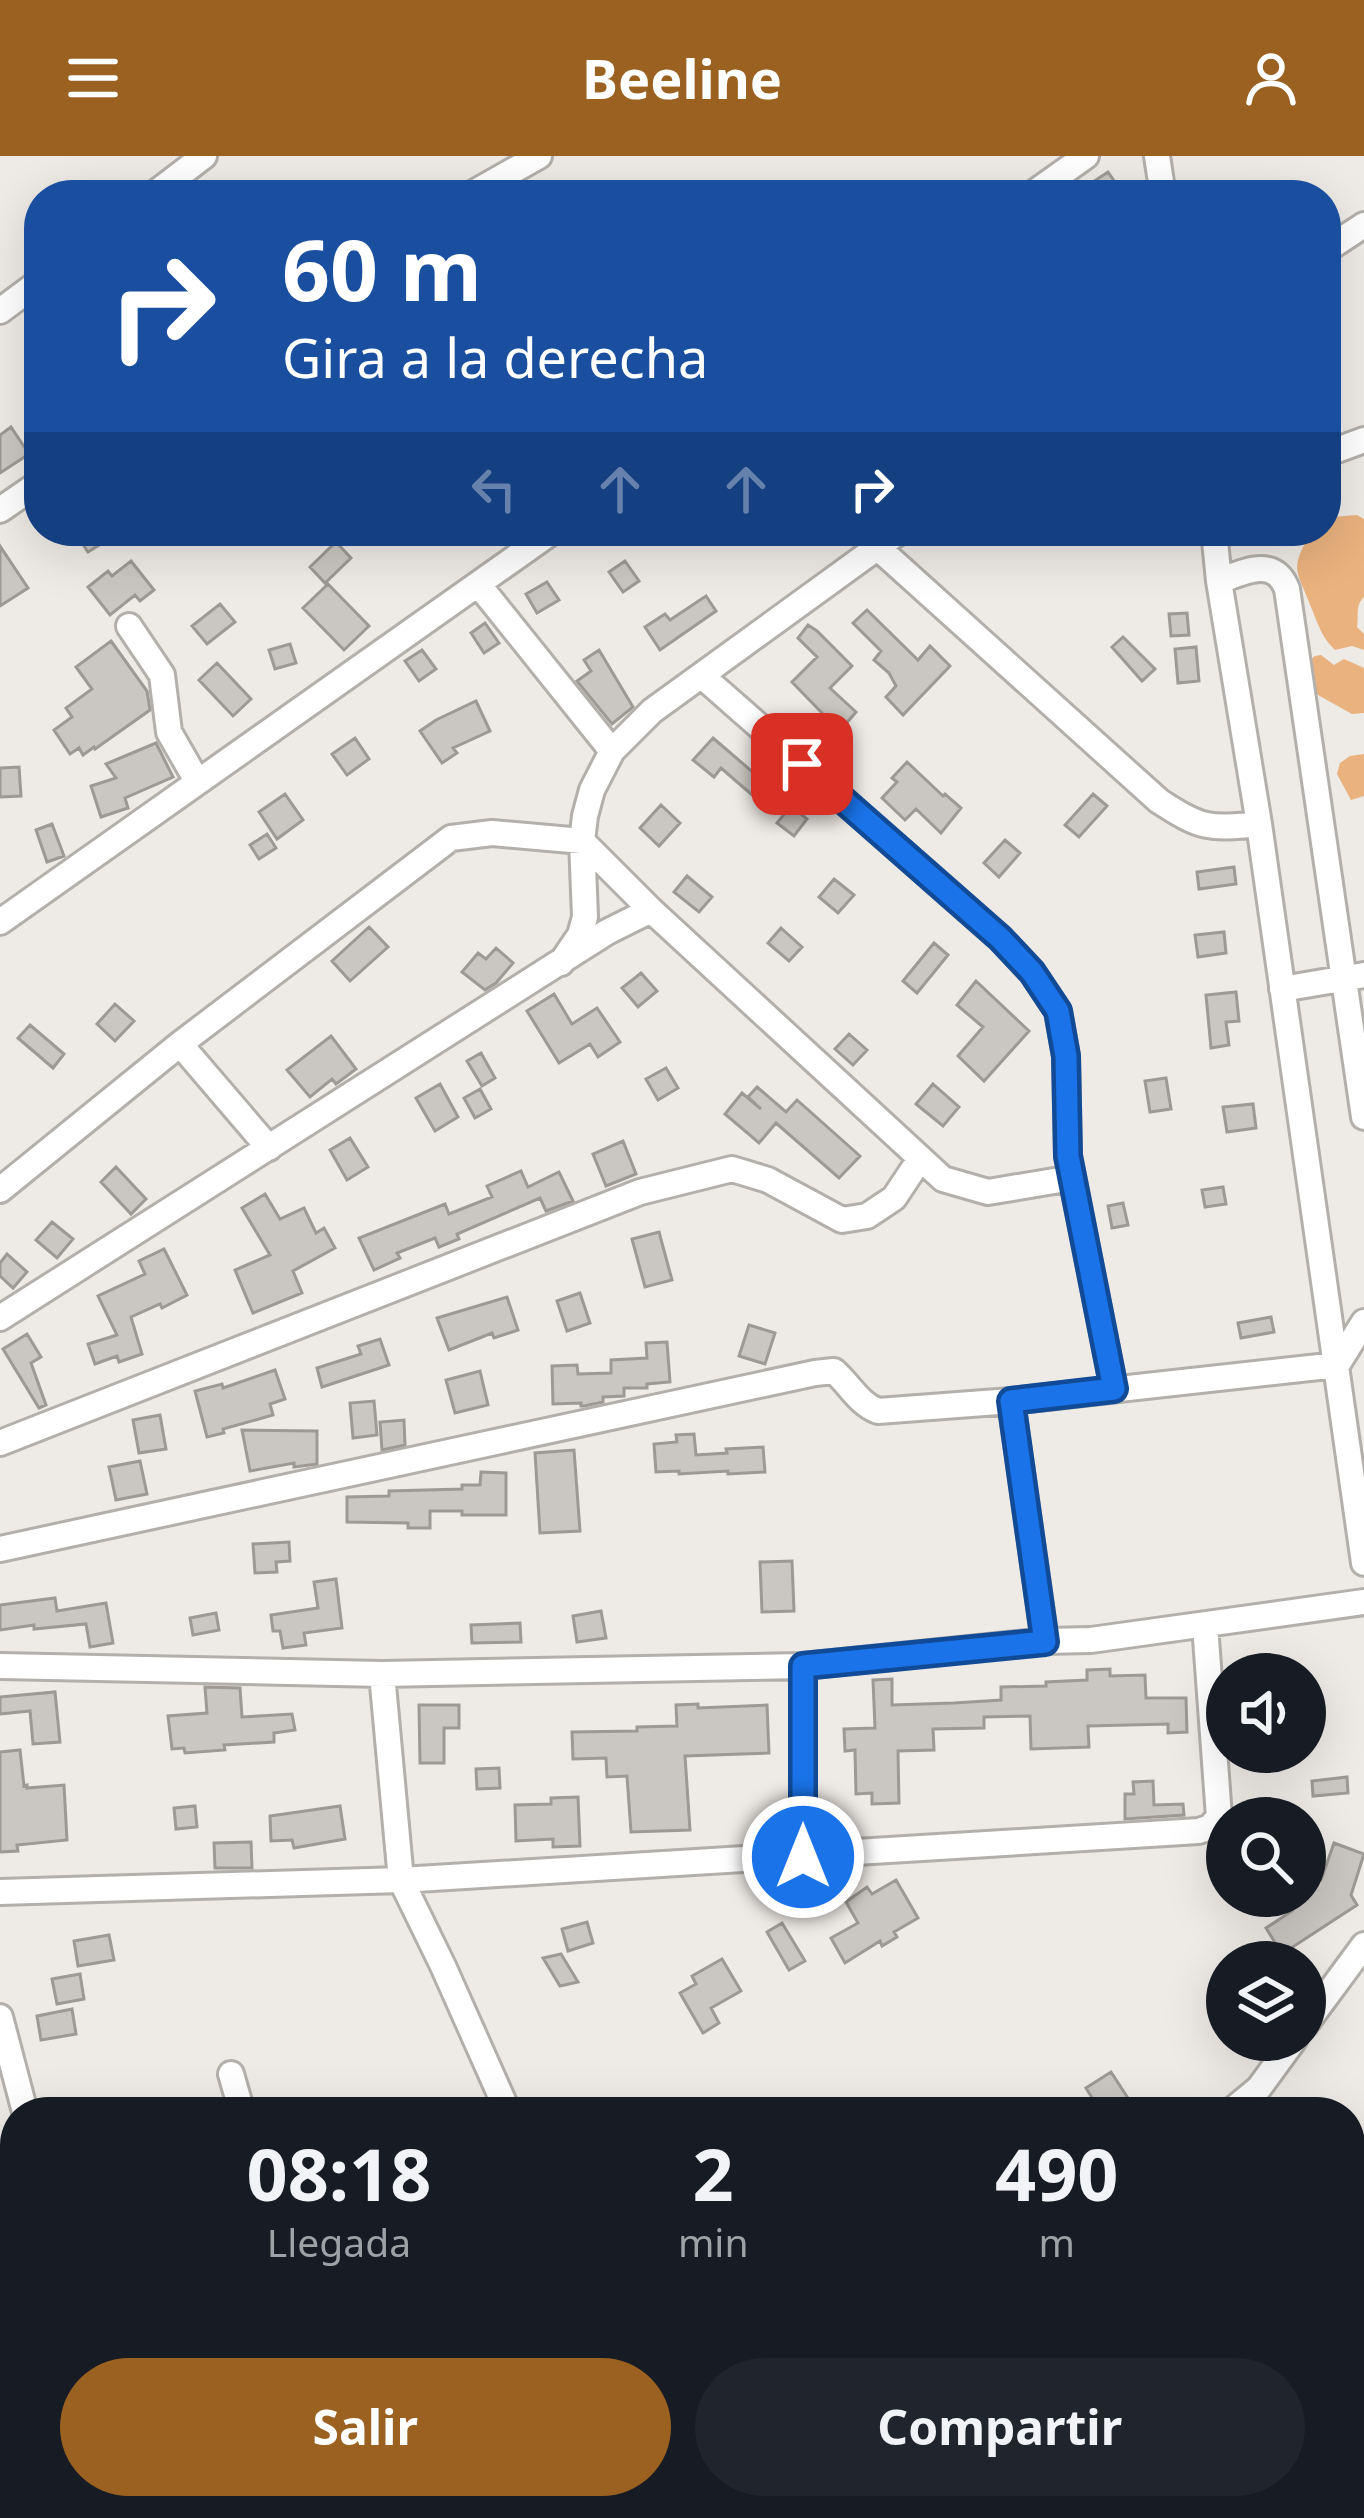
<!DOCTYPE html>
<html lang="es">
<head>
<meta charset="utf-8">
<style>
  :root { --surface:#171b24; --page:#20242c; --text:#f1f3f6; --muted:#9ea1a6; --accent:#9b6120 }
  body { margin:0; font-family:"Noto Sans",sans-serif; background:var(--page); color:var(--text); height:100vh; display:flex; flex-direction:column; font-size:45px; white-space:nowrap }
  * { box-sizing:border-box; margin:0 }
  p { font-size:39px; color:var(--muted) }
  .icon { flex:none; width:66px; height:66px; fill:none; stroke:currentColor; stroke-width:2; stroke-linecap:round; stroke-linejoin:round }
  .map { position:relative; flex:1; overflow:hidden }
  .sheet { position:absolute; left:0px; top:1941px; width:1365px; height:423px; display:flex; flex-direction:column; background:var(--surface); border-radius:48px 48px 0 0; box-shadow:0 12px 48px #0002 }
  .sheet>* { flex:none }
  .banner { position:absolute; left:24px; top:24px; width:1317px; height:366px; border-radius:48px; box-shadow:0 12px 48px #0002; background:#1a4fa0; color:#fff; overflow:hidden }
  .controls { position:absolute; left:1206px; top:1497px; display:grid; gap:24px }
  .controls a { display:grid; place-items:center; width:120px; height:120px; border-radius:50%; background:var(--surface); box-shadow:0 12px 48px #0002; font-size:60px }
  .pin { position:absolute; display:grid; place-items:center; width:102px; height:102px; color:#fff; margin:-51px; border-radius:24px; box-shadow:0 6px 18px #0006 }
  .me { position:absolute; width:132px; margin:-66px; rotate:0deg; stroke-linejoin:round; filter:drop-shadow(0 0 9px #0008) }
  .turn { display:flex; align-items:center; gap:42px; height:252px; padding:0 60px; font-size:54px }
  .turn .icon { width:156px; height:156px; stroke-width:2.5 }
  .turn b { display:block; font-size:84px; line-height:102px }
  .lanes { display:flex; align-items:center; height:114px; padding:0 60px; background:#0003; justify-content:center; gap:60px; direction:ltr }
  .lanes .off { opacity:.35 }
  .eta { display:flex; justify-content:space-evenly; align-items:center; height:204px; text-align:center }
  .eta b { font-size:72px; font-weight:700; line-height:84px }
  .cta { display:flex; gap:24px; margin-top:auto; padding:24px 60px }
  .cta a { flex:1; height:138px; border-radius:72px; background:var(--accent); color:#fff; font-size:48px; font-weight:700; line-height:138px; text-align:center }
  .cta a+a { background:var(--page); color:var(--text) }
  header { display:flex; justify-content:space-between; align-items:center; height:156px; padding:0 60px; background:var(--accent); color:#fff; font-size:54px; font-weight:700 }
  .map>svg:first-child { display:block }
</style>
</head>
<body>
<header><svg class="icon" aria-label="menu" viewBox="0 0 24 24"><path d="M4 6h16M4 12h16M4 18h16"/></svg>Beeline<svg class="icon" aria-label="person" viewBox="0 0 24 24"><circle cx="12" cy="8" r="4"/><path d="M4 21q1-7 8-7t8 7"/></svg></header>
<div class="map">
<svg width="1364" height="2362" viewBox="0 0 1364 2362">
  <rect width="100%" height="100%" fill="#eeeae6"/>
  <path fill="#e9b27e" d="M1357,359L1364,363V441C1355,449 1359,460 1357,471L1364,478V494L1352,490L1335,494C1321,481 1318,467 1311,451C1296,412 1289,414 1312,375H1326V366L1332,361Z
    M1321,499L1334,509L1344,503L1364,512V557L1352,558L1318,539L1313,534L1306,507L1315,500Z
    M1364,598V640L1351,644L1337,618L1340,607L1350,600Z"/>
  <path fill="#cac6c2" stroke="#9d9995" stroke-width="3" d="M1108,16L1124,39H1073Z
    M11,271L29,298L0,317V279Z
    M74,375H97L104,386L88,396Z
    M336,386L351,402L325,427L310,411Z
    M0,390L28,432L0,450Z
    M131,405L154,434L140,445L135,439L110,459L88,431L108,415L112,420Z
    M625,405L639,425L623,436L609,416Z
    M547,426L559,444L537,457L526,438Z
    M328,428L369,470L344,494L303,452Z
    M706,440L716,455L660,494L645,471L665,458L670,464Z
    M220,448L235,466L207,488L192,470Z
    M867,454L918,504L930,490L950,510L903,559L886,541L896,530L889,517L874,504L881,495L853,467Z
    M1187,457L1189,479L1171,480L1169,458Z
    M485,467L499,487L484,497L471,477Z
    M808,469L817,475L852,510L830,532L856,556L837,578L818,561L822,557L792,526L817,501L798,482Z
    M1123,481L1155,513L1142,525L1112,491Z
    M111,485L147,535L150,554L95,593L94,591L83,599L79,592L70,598L54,574L72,561L66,552L92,533L76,511Z
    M290,488L296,507L275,513L269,494Z
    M1196,491L1199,525L1178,527L1175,493Z
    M422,494L436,513L419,525L405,505Z
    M599,494L633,551L612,568L577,525L591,515L584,504Z
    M217,507L251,543L233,560L199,524Z
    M476,545L490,575L453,592L457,597L442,607L420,575L436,564Z
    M355,582L369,603L347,619L332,598Z
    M713,582L762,624L751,638L721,612L714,621L693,604Z
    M156,587L173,621L125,642L128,652L101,661L91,630L116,622L106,608Z
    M907,606L943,640L945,638L961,652L941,677L916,653L905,664L882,642L897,626L892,622Z
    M19,611L21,640L0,641V612Z
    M285,638L303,664L277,683L259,656Z
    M1093,638L1107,650L1079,681L1065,669Z
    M661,649L680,667L659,690L640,672Z
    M791,650L807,663L794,680L777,667Z
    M52,668L64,700L47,706L36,674Z
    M267,678L276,692L259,703L250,689Z
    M1005,684L1020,697L999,721L984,707Z
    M1234,711L1236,728L1199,733L1197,716Z
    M687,720L712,741L699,756L674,736Z
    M834,723L854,739L838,757L819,741Z
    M369,771L388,791L350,825L332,805Z
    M781,772L802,791L789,805L768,787Z
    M1224,776L1226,797L1198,801L1195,779Z
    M934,787L948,799L917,837L903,825Z
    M496,792L513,807L496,827L485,834L462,816L478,797L486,803Z
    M641,817L657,835L638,851L622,832Z
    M976,825L1029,875L984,925L958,900L983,871L957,849Z
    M1236,836L1239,865L1226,866L1229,889L1211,892L1206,839Z
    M554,838L572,868L597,852L620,886L598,901L590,888L559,907L527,855Z
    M115,848L134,865L115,885L97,868Z
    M30,869L64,898L53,912L18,882Z
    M849,878L867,894L853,909L835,893Z
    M331,880L356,913L336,928L332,923L310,941L287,914Z
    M481,897L495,922L482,930L467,905Z
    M666,912L678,932L658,944L646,923Z
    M1166,922L1171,953L1150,956L1145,925Z
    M440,928L458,961L435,975L416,942Z
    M933,928L959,951L943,970L916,948Z
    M757,931L786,956L797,944L860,1000L839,1022L776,967L759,987L725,958L742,937L761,953L748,941Z
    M480,933L491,953L475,962L464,942Z
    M1253,948L1256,972L1227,976L1223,951Z
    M350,982L368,1011L347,1024L330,994Z
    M623,985L636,1018L606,1030L593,998Z
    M116,1011L146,1043L131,1058L101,1026Z
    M521,1015L528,1031L559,1016L573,1045L546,1055L540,1042L457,1078L459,1083L439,1091L435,1082L397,1097L400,1102L374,1114L359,1082L445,1048L449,1058L492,1041L487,1030Z
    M1223,1031L1226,1048L1205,1051L1202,1034Z
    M265,1038L280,1063L304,1052L316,1077L324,1072L335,1092L293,1115L302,1137L253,1157L235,1114L270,1099L242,1052Z
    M1123,1047L1128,1069L1112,1072L1108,1050Z
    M52,1066L73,1083L57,1102L36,1084Z
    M659,1076L672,1124L645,1131L632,1083Z
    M164,1093L187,1139L162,1152L160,1148L131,1161L142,1198L119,1206L117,1200L95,1208L88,1188L117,1179L98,1140L145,1118L139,1105Z
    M7,1098L27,1116L13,1132L0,1120V1107Z
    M580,1137L590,1167L567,1175L557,1145Z
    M507,1141L518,1174L494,1182L492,1177L449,1194L437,1162Z
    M1271,1161L1274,1176L1241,1182L1238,1167Z
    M749,1169L775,1177L765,1208L739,1200Z
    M27,1178L41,1201L31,1207L46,1249L39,1252L3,1193Z
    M380,1183L389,1209L322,1231L317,1212L361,1198L358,1190Z
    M667,1186L670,1226L647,1228V1232H624V1240L603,1241V1246L584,1250H581V1247L553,1248L552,1210L577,1209L578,1218L611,1217V1204L647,1202L646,1187Z
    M275,1214L285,1243L270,1248L273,1259L223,1273L224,1277L207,1281L195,1235L222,1228L223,1232Z
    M480,1215L488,1249L455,1257L446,1224Z
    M374,1245L377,1279L353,1282L350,1247Z
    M160,1259L166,1293L139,1297L133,1264Z
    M404,1264L405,1289L382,1294L380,1266Z
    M242,1274L317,1275V1308L294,1311V1307L250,1315Z
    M694,1278L696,1299L727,1297L726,1293L763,1291L765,1316L728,1318V1315L679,1318V1315L656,1316L654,1288L677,1286L676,1279Z
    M574,1294L580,1375L540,1377L535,1297Z
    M140,1305L147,1338L116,1344L109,1311Z
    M481,1316L506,1317V1359H462V1355H430V1372H408V1367L347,1366V1341L389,1340V1335L462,1333V1329H480Z
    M289,1386L290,1405L276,1406L277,1416L255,1417L253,1388Z
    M792,1405L794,1455L762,1456L760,1406Z
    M336,1423L342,1472L304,1477L306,1489L283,1492L280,1475H273L271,1459L318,1452L314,1426Z
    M55,1442L57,1455L106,1447L113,1487L90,1491L86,1468L34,1473V1469L0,1474V1449Z
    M601,1455L606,1482L577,1486L573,1460Z
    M216,1457L219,1474L193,1479L190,1462Z
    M520,1467L521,1486L472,1487L471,1469Z
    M1110,1513V1520L1145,1519L1146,1542H1186L1187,1576L1168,1577V1568L1088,1570L1089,1591L1031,1593L1030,1560L984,1561V1572L933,1573L934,1594L898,1595L899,1647L872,1648V1637L856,1638L855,1594L845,1595L844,1573L875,1572L873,1524L892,1523V1549L954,1547L1001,1544V1531L1046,1530V1526L1087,1524V1514Z
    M205,1531L240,1532L242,1561L292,1558L295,1574L274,1577V1586L224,1589L225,1594L185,1597L184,1592L172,1593L168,1560L207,1557Z
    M55,1536L60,1586L33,1588L30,1555L0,1558V1541Z
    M698,1548V1552L767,1549L769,1597L685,1600L690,1674L631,1676L627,1620L607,1621L606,1602L573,1603L572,1576L637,1575V1571L677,1570L676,1549Z
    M419,1549H459V1572H444V1607H420Z
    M20,1594L24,1630L27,1629V1632L64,1629L67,1684L17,1689L18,1695L0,1696V1596Z
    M499,1612L500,1632L477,1633L476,1613Z
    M1347,1621L1348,1637L1313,1640L1312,1625Z
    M1153,1625L1154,1649L1183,1648L1184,1659L1125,1663V1638H1134L1133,1626Z
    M578,1641L580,1690L553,1691V1683L516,1685L515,1649L551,1648V1642Z
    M195,1650L197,1671L176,1673L174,1652Z
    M340,1650L345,1683L294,1692L292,1684L271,1685L270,1660Z
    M251,1686L252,1712H215L214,1687Z
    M1334,1687L1364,1698L1351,1739L1357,1749L1282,1798L1266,1772L1292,1755L1283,1740H1305V1719L1321,1724Z
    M896,1724L918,1762L894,1776L897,1781L882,1790L880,1785L845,1807L831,1782L858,1767L846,1746L867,1731L872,1738Z
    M587,1766L593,1787L568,1795L562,1773Z
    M782,1767L805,1805L789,1814L767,1776Z
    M109,1779L114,1804L78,1810L74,1785Z
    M561,1798L578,1826L560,1830L543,1802Z
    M722,1803L741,1835L711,1852L719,1867L703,1877L680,1837L696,1828L692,1820Z
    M80,1818L84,1843L57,1848L52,1823Z
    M72,1853L76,1878L41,1884L37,1860Z
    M1111,1916L1137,1956H1101L1086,1932Z"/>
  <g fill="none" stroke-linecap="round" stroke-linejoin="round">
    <defs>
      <path id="minor" d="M1157,0L1163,39
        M153,39L204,0
        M470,39L539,0
        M1031,39L1086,0
        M1326,94L1364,69
        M0,155L39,126
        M1326,298L1364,284
        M0,354L39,327
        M865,375L876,390L1159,645C1202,673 1209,673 1259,668
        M900,375L652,555L612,595L592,634L585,660L582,685L651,754L943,1023L988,1036L1072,1022
        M1214,375L1219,425L1259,668L1364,1407
        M1219,425C1244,416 1274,400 1287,433L1364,961
        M478,428L612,595
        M129,470L162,519L169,576L197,625
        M702,520L1000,782L1032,816L1058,855L1066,900L1068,1000L1114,1233
        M0,766L553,375
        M1282,833L1364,819
        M180,888L269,992
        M0,1034L180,888L451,682L492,677L582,685L585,761L580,779L561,807
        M0,1162L607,776L651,754
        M1011,1245L1045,1485
        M0,1287L640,1036L732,1013L768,1024L842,1064L867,1060L894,1042L920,1003
        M0,1393L815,1217L834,1215C850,1229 859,1248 878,1255L1011,1245L1337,1209L1364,1166
        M0,1510L382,1518L803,1510L1045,1485L1091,1484L1364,1446
        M382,1518L401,1724L443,1810L508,1956
        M803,1701V1510
        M0,1736L401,1724L1199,1675L1210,1671L1219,1661L1205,1469
        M0,1861L25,1956
        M1305,1869L1364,1789
        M231,1918L242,1956
        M1230,1956L1259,1932L1294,1884
        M0,2094L15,2088
        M126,2349L130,2362
        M357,2349L361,2362
        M550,2349L551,2362
        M777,2349L779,2362
        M603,2362L620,2349
        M1245,2362L1247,2349"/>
    </defs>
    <use href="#minor" stroke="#b3afab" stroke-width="30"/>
    <use href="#minor" stroke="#fff" stroke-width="24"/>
  </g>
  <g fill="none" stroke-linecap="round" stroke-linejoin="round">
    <defs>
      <path id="route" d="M802,608L1000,782L1032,816L1058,855L1066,900L1068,1000L1114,1233L1011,1245L1045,1486L803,1510V1701"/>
    </defs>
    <use href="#route" stroke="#114b97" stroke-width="30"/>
    <use href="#route" stroke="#1a73e8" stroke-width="21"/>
  </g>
</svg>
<div class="controls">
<a><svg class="icon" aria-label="sound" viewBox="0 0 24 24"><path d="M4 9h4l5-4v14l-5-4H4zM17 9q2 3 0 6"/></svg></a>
<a><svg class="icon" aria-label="search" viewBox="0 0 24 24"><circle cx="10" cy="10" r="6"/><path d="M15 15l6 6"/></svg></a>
<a><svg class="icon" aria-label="layers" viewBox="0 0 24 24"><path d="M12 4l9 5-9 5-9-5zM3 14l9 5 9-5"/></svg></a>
</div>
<div class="pin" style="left:802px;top:608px;background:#d93025"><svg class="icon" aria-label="arrive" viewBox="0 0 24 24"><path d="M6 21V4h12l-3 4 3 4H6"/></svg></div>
<svg class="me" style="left:803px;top:1701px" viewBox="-20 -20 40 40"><circle r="17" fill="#1a73e8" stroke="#fff" stroke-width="3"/><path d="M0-11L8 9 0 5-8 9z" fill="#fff"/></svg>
<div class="banner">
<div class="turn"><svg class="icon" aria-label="right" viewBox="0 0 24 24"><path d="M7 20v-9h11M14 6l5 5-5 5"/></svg><div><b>60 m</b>Gira a la derecha</div></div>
<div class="lanes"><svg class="icon off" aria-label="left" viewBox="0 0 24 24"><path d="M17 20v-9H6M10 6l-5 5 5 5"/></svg><svg class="icon off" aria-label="ahead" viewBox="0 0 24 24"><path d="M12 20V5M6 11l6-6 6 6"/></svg><svg class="icon off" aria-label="ahead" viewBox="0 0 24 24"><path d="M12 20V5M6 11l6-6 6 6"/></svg><svg class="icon" aria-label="right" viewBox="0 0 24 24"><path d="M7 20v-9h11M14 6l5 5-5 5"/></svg></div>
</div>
<section class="sheet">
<div class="eta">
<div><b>08:18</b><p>Llegada</p></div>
<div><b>2</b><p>min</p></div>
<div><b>490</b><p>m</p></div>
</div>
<div class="cta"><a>Salir</a><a>Compartir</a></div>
</section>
</div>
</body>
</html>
